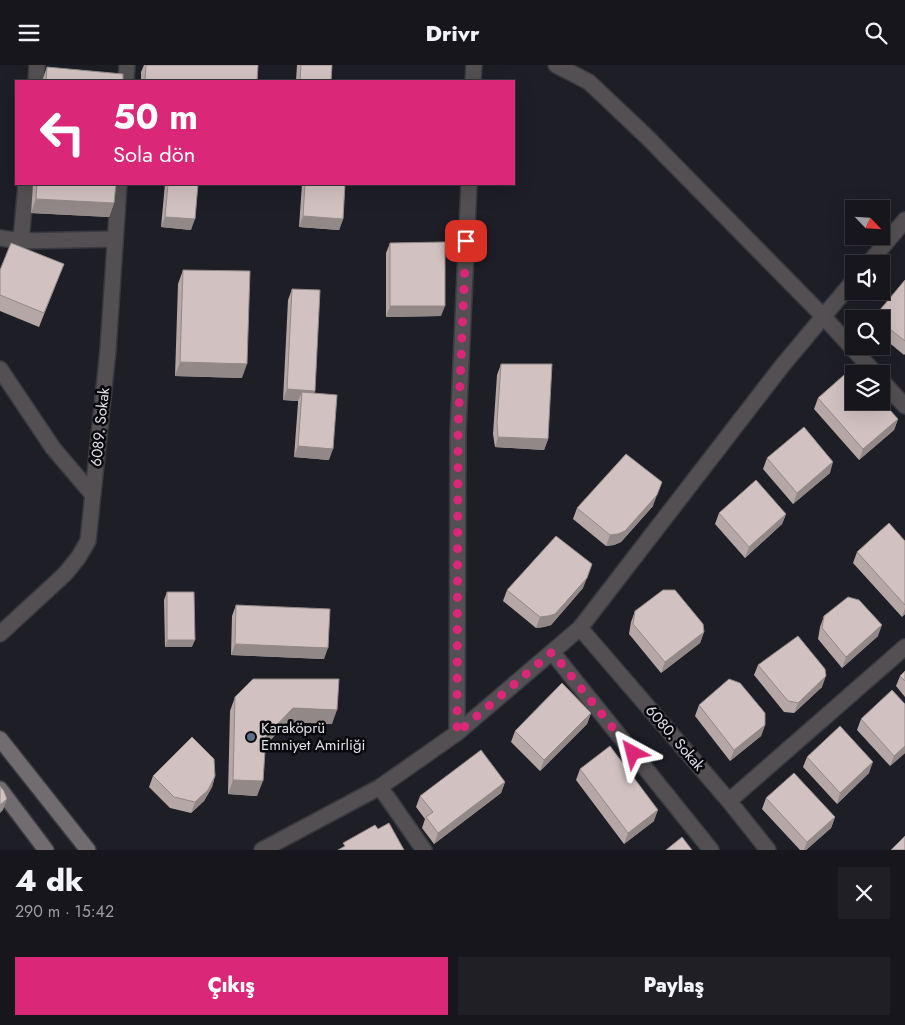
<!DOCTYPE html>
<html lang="tr">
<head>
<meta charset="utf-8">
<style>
  :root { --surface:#16161c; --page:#1f1f25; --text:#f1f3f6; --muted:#9e9fa3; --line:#35353b; --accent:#db2777 }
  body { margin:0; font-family:Jost,sans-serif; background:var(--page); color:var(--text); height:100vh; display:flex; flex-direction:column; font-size:19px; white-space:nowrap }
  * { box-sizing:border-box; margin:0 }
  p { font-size:16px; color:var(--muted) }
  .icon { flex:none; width:28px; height:28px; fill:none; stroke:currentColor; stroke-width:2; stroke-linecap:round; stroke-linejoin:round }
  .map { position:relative; height:785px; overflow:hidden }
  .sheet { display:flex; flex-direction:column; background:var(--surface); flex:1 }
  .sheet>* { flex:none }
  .hud { position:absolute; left:15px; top:15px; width:500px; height:105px; border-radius:0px; box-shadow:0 5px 20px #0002,0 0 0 1px var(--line); background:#db2777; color:#fff; overflow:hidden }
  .needle { width:32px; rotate:115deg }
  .controls { position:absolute; left:845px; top:135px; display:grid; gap:10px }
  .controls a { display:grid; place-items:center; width:45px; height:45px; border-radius:0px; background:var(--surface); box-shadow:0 5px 20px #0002,0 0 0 1px var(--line); font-size:25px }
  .pin { position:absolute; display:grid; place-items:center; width:42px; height:42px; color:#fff; margin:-21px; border-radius:10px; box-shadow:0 2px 8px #0006 }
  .me { position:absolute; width:55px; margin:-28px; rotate:322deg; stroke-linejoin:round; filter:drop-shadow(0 0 4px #0008) }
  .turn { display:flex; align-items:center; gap:18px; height:105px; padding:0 15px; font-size:22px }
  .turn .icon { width:65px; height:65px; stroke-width:2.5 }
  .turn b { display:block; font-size:35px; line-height:42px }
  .round { display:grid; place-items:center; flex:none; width:52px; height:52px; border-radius:0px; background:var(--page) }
  .overview { display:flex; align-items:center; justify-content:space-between; height:85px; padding:0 15px }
  h1 { font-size:30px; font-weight:800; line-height:38px }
  .cta { display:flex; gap:10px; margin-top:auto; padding:10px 15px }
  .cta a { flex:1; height:58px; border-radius:0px; background:var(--accent); color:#fff; font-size:20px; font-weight:800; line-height:58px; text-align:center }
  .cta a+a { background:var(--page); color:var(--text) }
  header { display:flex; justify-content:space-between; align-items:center; height:65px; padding:0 15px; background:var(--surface); font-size:22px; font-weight:800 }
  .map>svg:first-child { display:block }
</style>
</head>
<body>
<header><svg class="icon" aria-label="menu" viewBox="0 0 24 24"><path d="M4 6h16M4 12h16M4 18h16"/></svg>Drivr<svg class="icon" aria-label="search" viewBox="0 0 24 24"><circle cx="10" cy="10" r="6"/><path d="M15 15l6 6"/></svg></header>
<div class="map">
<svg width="905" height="785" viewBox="0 0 905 785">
  <rect width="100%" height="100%" fill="#1d1e26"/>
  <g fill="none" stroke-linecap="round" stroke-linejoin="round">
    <defs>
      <path id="minor" d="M556,0L589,17L647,72L823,251L876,309
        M36,16L37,0
        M126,16L127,0
        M473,16L474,0
        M0,173L21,176L115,174
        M21,176L26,119
        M868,199L905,155
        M0,304L53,383L93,430
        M881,315L905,341
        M580,563L729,736L768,785
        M0,569L65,509L78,493L88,476L108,285L119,119
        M552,587L711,785
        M457,668L458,366L469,119
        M380,722L424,785
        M729,736L905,582
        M262,785L380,722L457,668L580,563L782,301L854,215"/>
      <path id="secondary" d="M0,674L88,785
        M0,724L46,785"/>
    </defs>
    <use href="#minor" stroke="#383941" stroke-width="18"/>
    <use href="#secondary" stroke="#383941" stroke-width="18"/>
    <use href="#minor" stroke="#544f52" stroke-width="15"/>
    <use href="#secondary" stroke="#726b6f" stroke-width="15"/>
  </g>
  <path fill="#b4a7a6" d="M144,0H258L257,16H141V7Z
    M297,0H332L331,16H296Z
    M47,2L123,16H42Z
    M33,119H116L114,138L109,152L31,148Z
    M165,119H198L191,165L161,162Z
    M302,119H345L343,154L339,165L299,162Z
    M390,178L441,251L386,252V188Z
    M64,199L39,262L0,246V205Z
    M183,205L242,313L175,311L178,219Z
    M905,215V289L904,290L881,271V254H873L874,252Z
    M292,224L315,326L314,328L329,395L294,392L298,338V336L283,335L288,235Z
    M501,299L548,374L544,385L495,382L493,369L497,310Z
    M818,333L898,354L894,365L859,395L814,344Z
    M767,393L830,408L793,439L763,404Z
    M653,441L621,477L614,480L606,481L573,454L577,443Z
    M719,448L786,449L782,459L745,493L715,459Z
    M905,476V549L902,552L853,498L857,487Z
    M583,523L551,560L544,562L536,563L503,536L507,525Z
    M167,527L192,582H165L164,535Z
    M236,540L324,594L231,590L232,551Z
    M635,546L704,567L700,578L661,608L629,569L631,557Z
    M824,551L878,571L842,603L818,574L820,562Z
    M758,600L822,622L794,648L784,647L754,610Z
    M905,606V632L896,621L900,611Z
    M235,632L332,659L288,657L265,680L257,731L228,729L230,646Z
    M699,640L765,660L761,671L730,696L695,651Z
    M591,648L587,659L540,706L511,677L515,666Z
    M861,654L905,688L890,701L857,665Z
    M807,692L869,708L837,739L803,702Z
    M580,704L654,756L624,779L576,715Z
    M153,711H215L212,722L204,736L191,748L170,743L149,722Z
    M505,717L501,728L434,779L422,763L425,754L416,742L420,731Z
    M766,733L835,752L831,763L806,785H800L762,744Z"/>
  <path fill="#928887" d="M36,134L114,138L109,152L31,148Z
    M303,151L343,154L339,165L299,162Z
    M165,152L195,154L191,165L161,162Z
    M390,241H445L441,251L386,252Z
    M180,297L247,299L242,313L175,311Z
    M287,324L315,326L311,336L302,327L298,336L283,335Z
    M898,354L894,365L859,395L863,384Z
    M498,372L548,374L544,385L495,382Z
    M298,381L333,384L329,395L294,392Z
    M833,397L830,408L793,439L797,428Z
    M657,430L653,441L621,477L614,480L606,481L610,470Z
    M786,449L782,459L745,493L749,482Z
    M587,513L583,523L551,560L544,562L536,563L540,552Z
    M905,543V549L902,552Z
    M882,560L878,571L842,603L846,592Z
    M704,567L700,578L661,608L665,597Z
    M167,575H195L192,582H165Z
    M235,579L328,583L324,594L231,590Z
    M826,611L822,622L794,648L798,638Z
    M293,643L337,645L332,659L288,657L261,685L266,671Z
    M591,648L587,659L540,706L544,695Z
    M765,660L761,671L730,696L734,685Z
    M905,681V688L890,701L894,691Z
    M873,697L869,708L837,739L840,728Z
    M215,711L212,722L204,736L191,748L195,737Z
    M233,715L263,716L257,731L228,729Z
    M505,717L501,728L434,779L438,768Z
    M7,734L3,745L0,748V740Z
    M658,745L654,756L624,779L628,768Z
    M835,752L831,763L806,785H804L807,777Z"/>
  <path fill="#d1c2c1" stroke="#928887" d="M146,0H258L257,16H145Z
    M301,0H332L331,16H300Z
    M47,2L123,9V16H46Z
    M37,119H116L114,138L36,134Z
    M168,119H198L195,154L165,152Z
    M305,119H345L343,154L303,151Z
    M445,177V241H390V178Z
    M11,178L64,199L44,248L0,230V205Z
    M183,205L250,206L247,299L180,297Z
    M905,215V276L881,257V254H877L874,252Z
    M292,224L320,225L315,326L287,324Z
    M501,299H552L548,374L498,372L497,358Z
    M852,303L858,309H854V336H881V335L898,354L863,384L818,333Z
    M302,327L337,330L333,384L298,381Z
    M804,362L833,397L797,428L767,393Z
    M626,389L662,417L657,430L625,466L618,469L610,470L577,443Z
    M756,415L786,449L749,482L719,448Z
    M889,458L905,476V540L857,487Z
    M556,471L592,499L587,513L555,549L548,551L540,552L507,525Z
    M663,525H675L703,559L704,567L665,597L633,559L635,546Z
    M167,527H194L195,575H167Z
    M848,532L859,535L882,560L846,592L822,563L824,551Z
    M236,540L330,544L328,583L235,579Z
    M798,571L825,604L826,611L798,638L788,636L758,600Z
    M905,606V616L900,611Z
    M253,614H339L337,645L293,643L266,671L263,716L233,715L235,632Z
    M729,614L740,618L765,648V660L734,685L699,640Z
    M562,618L591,648L544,695L515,666Z
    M892,625L905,639V681L894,691L861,654Z
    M840,661L873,697L840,728L807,692Z
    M192,672L214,694L215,711L208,725L195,737L174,732L153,711Z
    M610,681L658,745L628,768L580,704Z
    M481,685L505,717L438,768L426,752L433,747L420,731Z
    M794,708L835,752L807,777L766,733Z
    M0,721L4,726L7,734L0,740Z
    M389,758L404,785H338L345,781L343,778L375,760L378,764Z
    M905,771V785H891Z
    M682,772L692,785H666Z"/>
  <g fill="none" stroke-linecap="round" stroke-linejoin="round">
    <path stroke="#db2777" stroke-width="9" stroke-dasharray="0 16.2" d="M466,176L458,366L457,668L552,587L633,688"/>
  </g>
  <circle fill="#5c6f8a" stroke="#08080c" stroke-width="2" cx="251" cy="672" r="5"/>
  <g text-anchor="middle" stroke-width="5" stroke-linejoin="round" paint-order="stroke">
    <g font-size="15" fill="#e0e1e7" stroke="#08080c">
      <text transform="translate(100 362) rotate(-84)" y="5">6089. Sokak</text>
      <text transform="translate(675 673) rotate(49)" y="5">6080. Sokak</text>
    </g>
    <g font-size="15" fill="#e0e1e7" stroke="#08080c" text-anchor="start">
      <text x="261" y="668">Karaköprü<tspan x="261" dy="17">Emniyet Amirliği</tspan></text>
    </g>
  </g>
</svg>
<div class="controls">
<a><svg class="needle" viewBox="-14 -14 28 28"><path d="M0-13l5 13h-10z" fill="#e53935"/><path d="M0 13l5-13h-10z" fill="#9e9fa3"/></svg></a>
<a><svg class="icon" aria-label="sound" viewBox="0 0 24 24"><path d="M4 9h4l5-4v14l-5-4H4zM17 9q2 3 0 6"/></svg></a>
<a><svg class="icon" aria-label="search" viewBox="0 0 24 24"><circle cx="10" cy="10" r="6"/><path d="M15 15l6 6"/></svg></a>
<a><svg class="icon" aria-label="layers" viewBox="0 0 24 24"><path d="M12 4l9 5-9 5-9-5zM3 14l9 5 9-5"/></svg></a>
</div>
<div class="pin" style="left:466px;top:176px;background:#d93025"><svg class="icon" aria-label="arrive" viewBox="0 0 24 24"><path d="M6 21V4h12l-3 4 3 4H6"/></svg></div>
<svg class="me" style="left:633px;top:688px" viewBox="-20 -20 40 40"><path d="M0-17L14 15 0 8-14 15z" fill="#db2777" stroke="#fff" stroke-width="4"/></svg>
<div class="hud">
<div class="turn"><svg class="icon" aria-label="left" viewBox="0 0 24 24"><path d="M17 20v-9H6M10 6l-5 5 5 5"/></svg><div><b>50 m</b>Sola dön</div></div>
</div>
</div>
<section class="sheet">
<div class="overview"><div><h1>4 dk</h1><p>290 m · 15:42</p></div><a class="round"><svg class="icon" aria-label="close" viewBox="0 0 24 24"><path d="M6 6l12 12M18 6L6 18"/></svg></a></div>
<div class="cta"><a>Çıkış</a><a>Paylaş</a></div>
</section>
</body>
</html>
